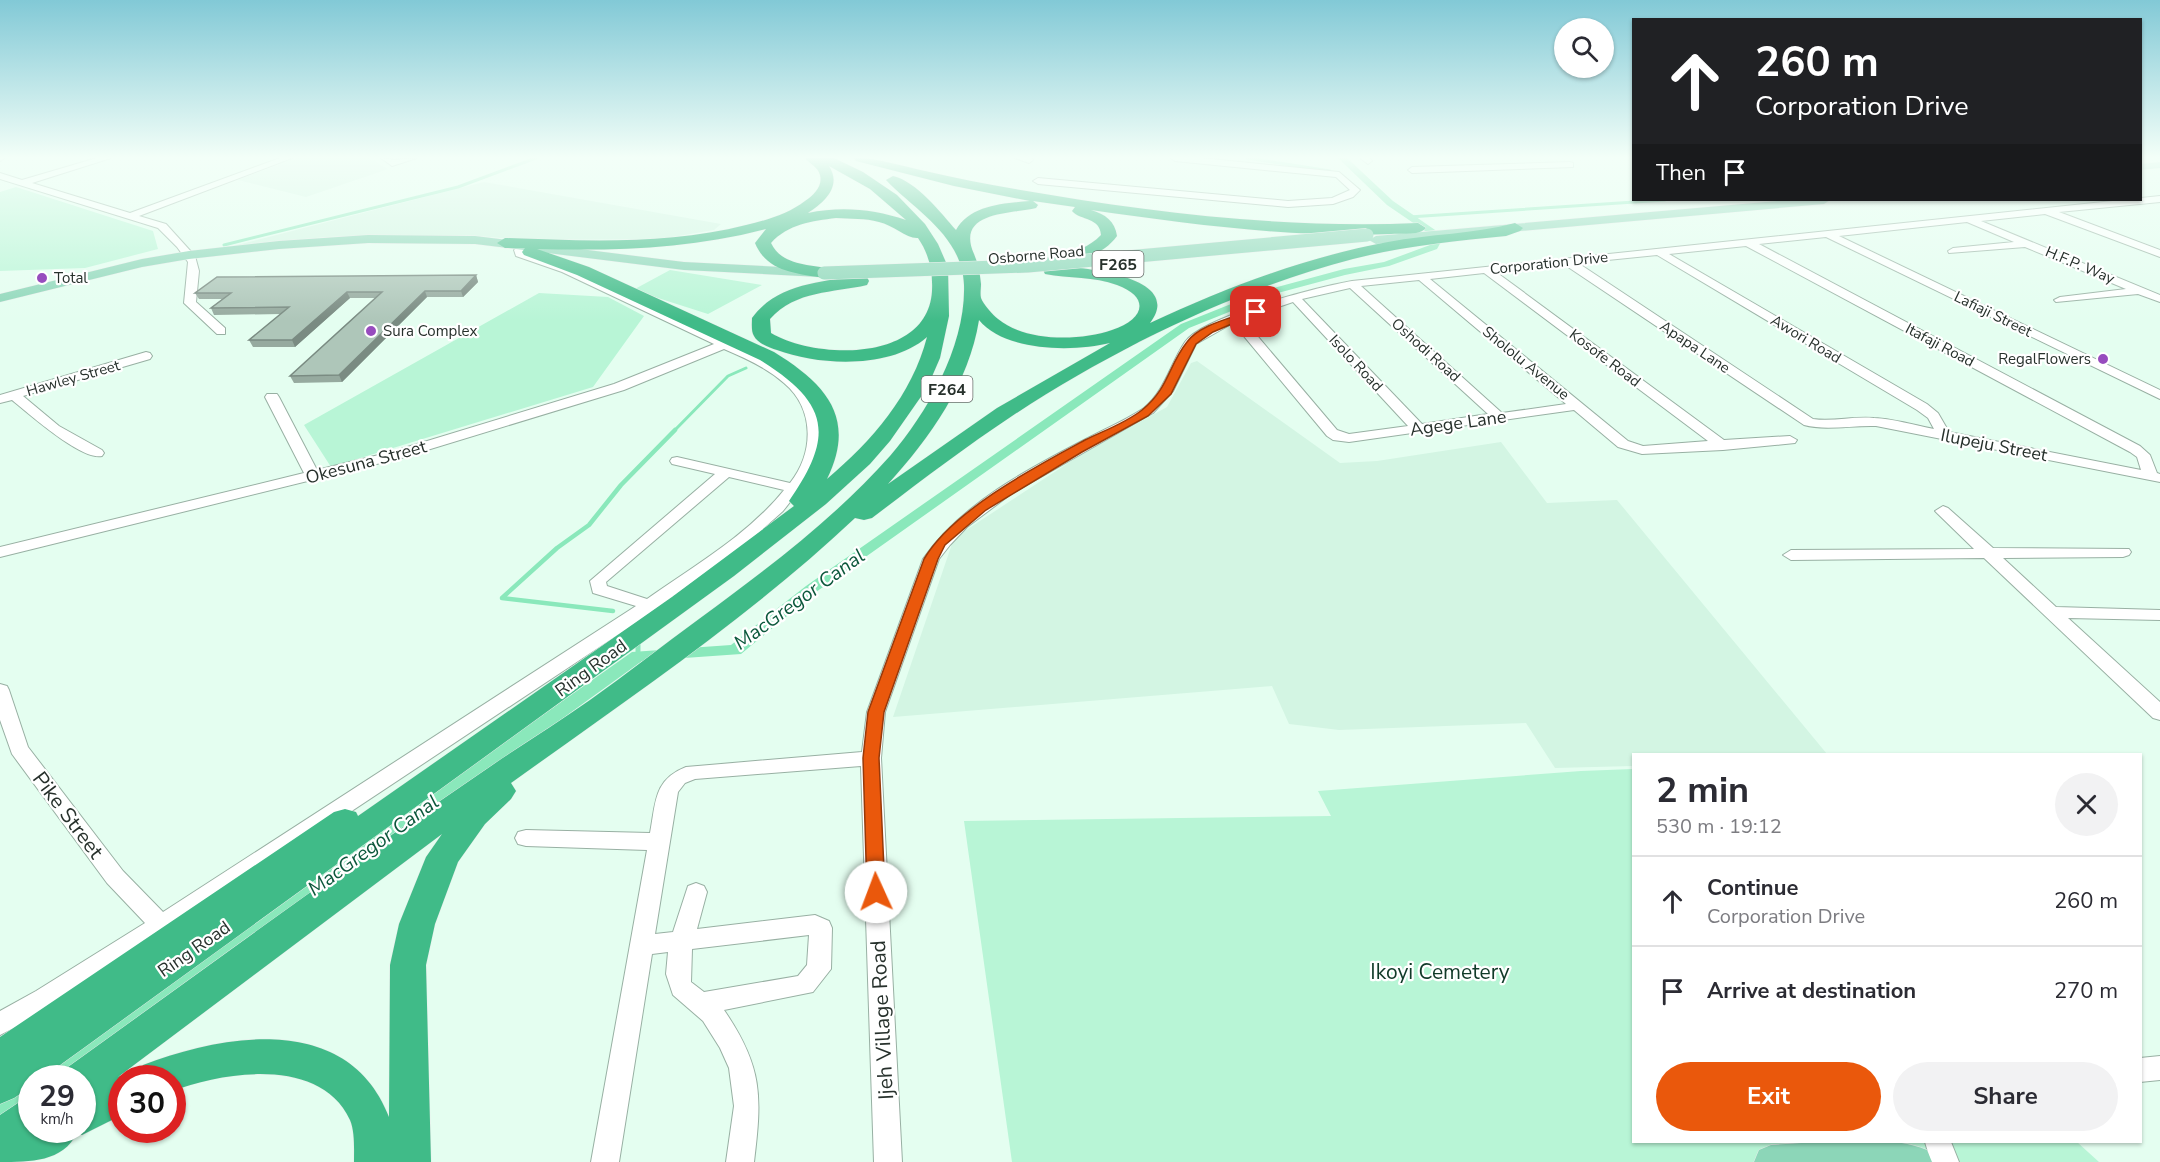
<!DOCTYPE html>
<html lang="en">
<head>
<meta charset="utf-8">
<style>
  :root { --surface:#fff; --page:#f2f2f3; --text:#2b2b33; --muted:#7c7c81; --line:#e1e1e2; --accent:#ea580c }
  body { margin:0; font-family:"Nunito Sans",sans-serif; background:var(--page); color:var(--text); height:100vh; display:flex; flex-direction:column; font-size:22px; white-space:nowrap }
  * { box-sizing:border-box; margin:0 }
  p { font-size:20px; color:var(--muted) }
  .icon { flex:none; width:33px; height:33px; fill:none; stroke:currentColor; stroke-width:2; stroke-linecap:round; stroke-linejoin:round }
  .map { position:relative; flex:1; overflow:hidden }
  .details { position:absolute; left:1632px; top:753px; width:510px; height:390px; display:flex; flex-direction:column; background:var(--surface); border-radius:0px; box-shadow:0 2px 4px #0004 }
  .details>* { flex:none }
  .top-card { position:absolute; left:1632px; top:18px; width:510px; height:183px; border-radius:0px; box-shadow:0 2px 4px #0004; background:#202124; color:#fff; overflow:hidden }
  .buttons { position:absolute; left:1554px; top:18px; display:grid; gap:12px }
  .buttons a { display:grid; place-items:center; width:60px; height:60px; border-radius:50%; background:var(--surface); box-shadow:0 2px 4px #0004; font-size:30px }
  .speed { position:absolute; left:18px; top:1065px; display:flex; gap:12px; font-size:30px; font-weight:700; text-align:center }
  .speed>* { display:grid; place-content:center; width:78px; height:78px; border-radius:50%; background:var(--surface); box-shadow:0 2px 4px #0004; line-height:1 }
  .speed small { font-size:15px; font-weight:400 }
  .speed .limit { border:9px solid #d22; background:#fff; color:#111 }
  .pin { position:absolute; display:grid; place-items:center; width:51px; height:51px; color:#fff; margin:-26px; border-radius:12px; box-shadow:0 3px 9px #0006 }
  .me { position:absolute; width:66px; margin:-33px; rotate:358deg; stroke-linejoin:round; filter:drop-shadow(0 0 4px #0008) }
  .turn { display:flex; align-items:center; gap:21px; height:126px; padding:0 24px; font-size:27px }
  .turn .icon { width:78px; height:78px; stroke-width:2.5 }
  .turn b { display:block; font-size:42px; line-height:51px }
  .then { display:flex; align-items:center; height:57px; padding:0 24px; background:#0003; gap:12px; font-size:22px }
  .round { display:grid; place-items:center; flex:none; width:63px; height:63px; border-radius:32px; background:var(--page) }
  .overview { display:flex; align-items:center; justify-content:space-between; height:102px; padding:0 24px }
  h1 { font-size:36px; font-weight:700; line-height:45px }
  .button { display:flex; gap:12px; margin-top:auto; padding:12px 24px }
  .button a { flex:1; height:69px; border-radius:36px; background:var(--accent); color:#fff; font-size:24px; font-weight:700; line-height:69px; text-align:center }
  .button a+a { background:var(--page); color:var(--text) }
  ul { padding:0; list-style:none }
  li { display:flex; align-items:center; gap:18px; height:90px; padding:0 24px; border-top:2px solid var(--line) }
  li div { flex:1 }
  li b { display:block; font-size:22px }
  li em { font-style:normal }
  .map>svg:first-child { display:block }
</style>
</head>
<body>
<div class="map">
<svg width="2160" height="1162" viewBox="0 0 2160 1162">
  <rect width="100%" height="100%" fill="#e4fef0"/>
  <path fill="#d3f5e3" d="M297,158H369L388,169L306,197L238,180Z
    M484,182L721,224L714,230L661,239L523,240L467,235H392L326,237L233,246Z
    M1197,361L1340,463L1377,461L1501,442L1547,503L1617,500L1827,754H1634L1633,766L1555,768L1526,723L1339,730L1289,724L1272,686L893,717L954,538L1082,454L1167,407L1191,363Z"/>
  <path fill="#b8f5d6" d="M16,187L153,231L158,249L85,268L0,271V192Z
    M670,270L762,285L708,314L633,290Z
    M539,293L608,297L644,316L593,387L331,467L304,425Z
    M1633,769L1634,1142H2077L2099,1162H1012L964,821L1331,816L1318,791L1581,771Z"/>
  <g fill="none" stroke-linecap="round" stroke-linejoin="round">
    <path stroke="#8ae8bb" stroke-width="3" d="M1247,158L1330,171
      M1409,217L1665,200
      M224,245L458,187L536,158
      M673,432L728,376L746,368"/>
    <path stroke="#8ae8bb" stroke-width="4.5" d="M613,611L502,598L557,548L589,525L621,485L675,430"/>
    <path stroke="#8ae8bb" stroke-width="5" d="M638,642V656"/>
    <path fill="#8ae8bb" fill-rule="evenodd" d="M1338,158H1347L1393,201L1438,232L1442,240L1437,249L1389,266L1345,275L1274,294L1189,328L816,592L741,654L642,661L65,1078H36L39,1070L632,652L731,645L806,586L1181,324L1266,290L1344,269L1384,262L1430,245L1432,240L1431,235L1387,205Z
      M32,1079V1104L0,1123V1098Z"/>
    <defs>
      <path id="minor" d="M0,158H5L0,161Z
        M97,158H111L32,183L130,213L280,158H292L139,216L166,224L195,256L199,271L196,302L225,328V334H217L184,303L188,262L177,247L158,228L0,179V173L22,180Z
        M381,158L394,160L417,158L392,166Z
        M1015,158H1032L1033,160L1029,163Z
        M1171,158H1201L1339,172L1360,190L1353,197L1333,204L1288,207L1038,184L1033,181L1038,178L1288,201L1332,198L1350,190L1336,177L1175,161Z
        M1360,158H1370L1372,161L1368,164Z
        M1570,162L1573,163V167L1412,173L1408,170L1412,167Z
        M2160,196V202L2059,212L2160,250V257L2045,214L1981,221L2160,295V302L2138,294L2056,302L2054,300L2060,297L2126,289L2025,247L1949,253L1948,251L1953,248L2014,242L1967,222L1839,236L2160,390V399L1826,237L1759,244L2140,446L2150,455L2157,473L2160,474V482L1876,426C1852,425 1827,431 1804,425L1565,265L1496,272L1724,440L1790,436L1797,440L1795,443L1723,450L1642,454L1618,447L1574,410L1349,442L1333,440L1327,436L1233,323L1196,344L1173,391L1153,413L1011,494L967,527L950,545L939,559L885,712L881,758L902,1162H874L861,766L695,779L685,783L678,792L655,934L673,932L688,886L696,883L704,886L707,892L697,929L815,915L829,921L832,928L831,969L813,992L724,1010C763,1067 762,1096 754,1162H726L734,1106L729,1068L720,1048L703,1021L673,995L666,974L668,952L652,954L619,1162H591L647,850L526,846L518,844L515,838L518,832L526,830L650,833C656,803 653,780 686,767L862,752L867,712L923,559C962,503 1028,469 1088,438C1107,428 1126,420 1144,408C1166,389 1170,364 1185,342C1203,316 1319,287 1352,281ZM1746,246L2130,452L2137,457L2141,470L1949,432L1938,413L1927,404L1669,254ZM1657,255L1917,410L1928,418L1934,429C1914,425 1894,419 1874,418C1853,416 1833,422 1813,419L1578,263ZM1484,273L1708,441L1643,446L1628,441L1430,279ZM1419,280L1566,404L1502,413L1361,286ZM1350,288L1488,414L1422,424L1302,299ZM1293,302L1408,426L1349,434L1337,430L1243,319ZM809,935L807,965L798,976L704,992L691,982L692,949Z
        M519,247L523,248L525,252L570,268L729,341L760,356L795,378L817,407L822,424V441L812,474L783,511L747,543L637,622L169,932L54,1007L0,1035V1011L36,991L145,923L107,883L12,754L0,720V684L7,686L9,690L28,747L123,871L163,912L636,606L593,593L590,581L715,474L672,464L670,461L672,458L677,457L790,483C814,453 815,409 784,383C767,368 745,358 724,349L624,390L401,458L0,557V547L304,473L265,397L267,394H277L279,397L317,470L391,452L614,384L714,344L562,272L516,256L514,250ZM729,477L784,490C748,535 694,566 647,599L607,586L606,582Z
        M146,352L150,353L152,356L150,359L23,396L59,426L102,450L104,453L102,456C82,461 28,413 12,400L0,403V395Z
        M1943,506L1948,508L1993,548L2129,549L2131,552L2129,555L2123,557L2003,558L2056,607L2160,610V620L2068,618L2160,702V720L2153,718L1984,558L1791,560L1783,555L1791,550L1974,549L1938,514L1935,511Z
        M2160,1056V1080L2140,1082V1058Z
        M1925,1142H1951L1959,1162H1931Z"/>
      <path id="major" d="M2160,162V168L2140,170V164Z
        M1789,200H1830L1824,204L1376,244L1369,240L1376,236Z
        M368,235L475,236L684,262L820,269L827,273L820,277L684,270L475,244L368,243L279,249L189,259L142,267L0,302V294L142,259L189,251L279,241Z
        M1817,1142C1853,1142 1894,1136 1927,1150L1932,1162H1754L1759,1150L1771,1145Z"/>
      <path id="highway" d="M805,158H834L863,172L897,195L925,224L938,244L948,267L949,316L940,358L927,388L890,441L870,464L826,504L734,576L85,1047L42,1078H32V1086L14,1098L0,1104V1037L334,812L345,809L356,812L358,816L672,597L794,506L789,501C835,435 829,403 760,360L577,275L524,255L522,252L525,248H505L497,243L505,238C585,241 668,245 746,225C767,220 788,214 805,201C814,195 823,186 820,175C818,167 810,164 805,158ZM829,166L870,189L906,220C874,209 841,206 808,213C825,202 842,186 829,166ZM836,218C851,219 865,218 879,222C893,225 907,239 918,238C929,254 933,271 932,291C928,362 817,360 771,333L770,319C796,290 833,293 867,285L869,281L867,277L861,276C823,281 776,284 752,318C752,323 751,332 754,336C757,343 770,348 777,350C820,366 891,369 927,337C912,395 872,441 827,479C857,418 826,384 774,352L589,267L537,249C615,251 690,249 766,229L755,243C767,272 796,273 824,278L830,277L832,273L830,269C809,264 782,266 771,243C788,224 812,221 836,218Z
        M854,158C879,158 901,166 925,171C955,178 985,184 1015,189C1148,212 1283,229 1418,223L1426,228C1419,236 1401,233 1391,234C1291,238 1190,224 1091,210C1105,214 1115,221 1117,236C1103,255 1081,260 1059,266C1086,268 1185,277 1150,323C1225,288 1306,257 1388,242C1430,234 1474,234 1515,223L1523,228L1520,231L1506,236C1455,241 1403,246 1353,259C1232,291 1116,348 1012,416C964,448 918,483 872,518L864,520L855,518C750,617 628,699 511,783L516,791L511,799L485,824L458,862L435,924L426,965L431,1162H354C354,1149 355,1132 350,1120C321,1057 225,1071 172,1091V1078H137L143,1065C226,1033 349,1013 389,1117L390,965L399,924L426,857L442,834L118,1077L122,1075L131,1078H122V1115L82,1135L77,1133C63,1162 30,1162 0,1162V1115L18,1103L32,1098V1130H82V1078H63L68,1067C210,965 350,862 494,764C526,742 559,722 590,700C627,674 663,645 699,619C767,569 834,519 890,456C928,412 966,345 964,285C962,236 917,212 886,180L893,176C916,181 941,213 956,230C970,205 1004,203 1030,201L954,186L856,161ZM1033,201L1075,207L1072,211C1081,221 1100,217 1101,235C1086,251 1064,254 1044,260L1042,263L1045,267L1043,270L1045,274C1069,279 1094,276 1117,285C1152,298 1143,320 1112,330C1080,341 1026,342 998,319C993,315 983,304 981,298C980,294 981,288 981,284C980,274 978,263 974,254C955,211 1011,214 1036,208L1038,205ZM979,320C1005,352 1074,352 1110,343L997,408L888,484C930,438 969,383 979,320Z"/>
    </defs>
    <use href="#minor" stroke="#98b0a3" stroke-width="2"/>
    <use href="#major" stroke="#e9eaea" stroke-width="1"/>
    <use href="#highway" stroke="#e9eaea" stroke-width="1"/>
    <use href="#minor" fill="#fff" fill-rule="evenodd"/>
    <use href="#major" fill="#8cd6b8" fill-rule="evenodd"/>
    <use href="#highway" fill="#40bb88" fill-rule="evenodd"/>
    <defs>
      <path id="major-bridge" d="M824,273L1028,266L1367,235"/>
    </defs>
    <use href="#major-bridge" stroke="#e9eaea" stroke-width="14" stroke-linecap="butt"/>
    <use href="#major-bridge" stroke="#8cd6b8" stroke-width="13"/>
  </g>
  <path fill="#96aa9f" d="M476,275L478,282L463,297H427L342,382L294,383L290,376L375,298H350L295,347H253L249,340L281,314L214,315L211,308L222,299H199L195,293Z"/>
  <path fill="#7a8b82" d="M476,275L478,282L463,297L461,291Z
    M425,291L427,297L342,382L339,375Z
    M347,292L350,298L295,347L292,340Z"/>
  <path fill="#aec6b9" stroke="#7a8b82" stroke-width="1.5" d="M476,275L461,291H425L339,375L290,376L382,292H347L292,340H249L289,307L211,308L231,293H195L217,277Z"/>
  <linearGradient id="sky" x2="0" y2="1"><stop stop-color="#82c9d6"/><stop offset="0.49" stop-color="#f3fff8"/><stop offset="1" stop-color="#f3fff8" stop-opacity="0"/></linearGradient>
  <rect width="2160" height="321" fill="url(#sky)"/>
  <path fill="#ea580c" stroke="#983908" stroke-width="1.5" d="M1252,310L1260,312L1213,332L1196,344L1171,394L1148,416L1082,452L986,510L945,545L938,559L884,712L879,758L885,892L883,898L876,900L870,898L867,892L863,758L868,712L924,559C953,510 1035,467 1085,440C1103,431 1126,423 1142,410C1169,388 1168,366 1187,342C1200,324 1233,318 1252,310Z"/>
  <g fill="#974cbe" stroke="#fff" stroke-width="2">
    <circle cx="42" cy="278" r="6"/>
    <circle cx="371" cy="331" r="6"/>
    <circle cx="2103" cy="359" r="6"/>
  </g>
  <g text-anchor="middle" stroke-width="4.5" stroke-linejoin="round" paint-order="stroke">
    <g font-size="15" fill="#27312c" stroke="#fff">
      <text transform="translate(1036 255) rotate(-5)" y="5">Osborne Road</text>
      <text transform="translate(1549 263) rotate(-6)" y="5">Corporation Drive</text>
      <text transform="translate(2080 265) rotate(23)" y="5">H.F.P. Way</text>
      <text transform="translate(1993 314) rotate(26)" y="5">Lafiaji Street</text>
      <text transform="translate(1806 339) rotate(31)" y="5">Awori Road</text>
      <text transform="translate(1940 345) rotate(28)" y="5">Itafaji Road</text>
      <text transform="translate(1695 347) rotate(34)" y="5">Apapa Lane</text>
      <text transform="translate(1426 350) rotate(42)" y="5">Oshodi Road</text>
      <text transform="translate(1605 358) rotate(37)" y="5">Kosofe Road</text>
      <text transform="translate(1356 363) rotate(47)" y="5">Isolo Road</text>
      <text transform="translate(1526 363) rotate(39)" y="5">Shololu Avenue</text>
      <text transform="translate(73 378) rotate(-16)" y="5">Hawley Street</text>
    </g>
    <g font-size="15" fill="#27312c" stroke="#fff" text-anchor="start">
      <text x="54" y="283">Total</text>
      <text x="383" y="336">Sura Complex</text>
      <text x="2091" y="364" text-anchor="end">RegalFlowers</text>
    </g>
    <g fill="#fff" stroke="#686f6b" stroke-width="1.5">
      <rect x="1092.5" y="251" width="51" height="26" rx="4.5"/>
      <rect x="921.5" y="376" width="51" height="26" rx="4.5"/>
    </g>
    <g font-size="16" font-weight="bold" fill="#27312c">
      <text x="1118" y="270">F265</text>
      <text x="947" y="395">F264</text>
    </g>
    <g font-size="18" fill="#27312c" stroke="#fff">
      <text transform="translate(1458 423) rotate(-8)" y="6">Agege Lane</text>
      <text transform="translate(1994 445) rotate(11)" y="6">Ilupeju Street</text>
      <text transform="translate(366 462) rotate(-15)" y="6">Okesuna Street</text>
      <text transform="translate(591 668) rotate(-36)" y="6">Ring Road</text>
      <text transform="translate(194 949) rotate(-35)" y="6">Ring Road</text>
    </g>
    <g font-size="20" font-style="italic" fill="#0c583c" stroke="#fff">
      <text transform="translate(799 599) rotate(-36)" y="7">MacGregor Canal</text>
      <text transform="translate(373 845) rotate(-36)" y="7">MacGregor Canal</text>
    </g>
    <g font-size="21" fill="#27312c" stroke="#fff">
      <text transform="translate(68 815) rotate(53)" y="7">Pike Street</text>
      <text transform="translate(882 1020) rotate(-93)" y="7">Ijeh Village Road</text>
    </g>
    <g font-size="21" fill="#103a28" stroke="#fff">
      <text x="1440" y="979">Ikoyi Cemetery</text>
    </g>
  </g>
</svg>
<div class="buttons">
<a><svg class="icon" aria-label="search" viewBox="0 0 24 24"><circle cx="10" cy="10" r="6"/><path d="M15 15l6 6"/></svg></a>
</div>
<div class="speed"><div>29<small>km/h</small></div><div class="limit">30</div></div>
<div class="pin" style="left:1256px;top:312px;background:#d93025"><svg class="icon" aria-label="arrive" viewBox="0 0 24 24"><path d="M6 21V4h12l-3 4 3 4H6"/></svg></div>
<svg class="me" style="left:876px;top:892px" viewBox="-20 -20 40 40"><circle r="19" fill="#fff"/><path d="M0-13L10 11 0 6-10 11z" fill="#ea580c"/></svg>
<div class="top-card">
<div class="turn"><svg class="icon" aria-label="ahead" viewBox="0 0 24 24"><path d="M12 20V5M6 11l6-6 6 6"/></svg><div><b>260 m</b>Corporation Drive</div></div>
<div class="then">Then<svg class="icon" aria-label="arrive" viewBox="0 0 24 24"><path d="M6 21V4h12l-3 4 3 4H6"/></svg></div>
</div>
<section class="details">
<div class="overview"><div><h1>2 min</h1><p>530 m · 19:12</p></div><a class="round"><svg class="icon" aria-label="close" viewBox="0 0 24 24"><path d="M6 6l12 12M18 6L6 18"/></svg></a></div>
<ul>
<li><svg class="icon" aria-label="ahead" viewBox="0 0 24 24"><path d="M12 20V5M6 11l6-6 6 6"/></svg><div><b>Continue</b><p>Corporation Drive</p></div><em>260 m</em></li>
<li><svg class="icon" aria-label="arrive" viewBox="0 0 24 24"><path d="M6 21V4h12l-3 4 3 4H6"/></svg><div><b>Arrive at destination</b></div><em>270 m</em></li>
</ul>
<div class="button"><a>Exit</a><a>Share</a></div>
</section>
</div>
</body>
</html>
